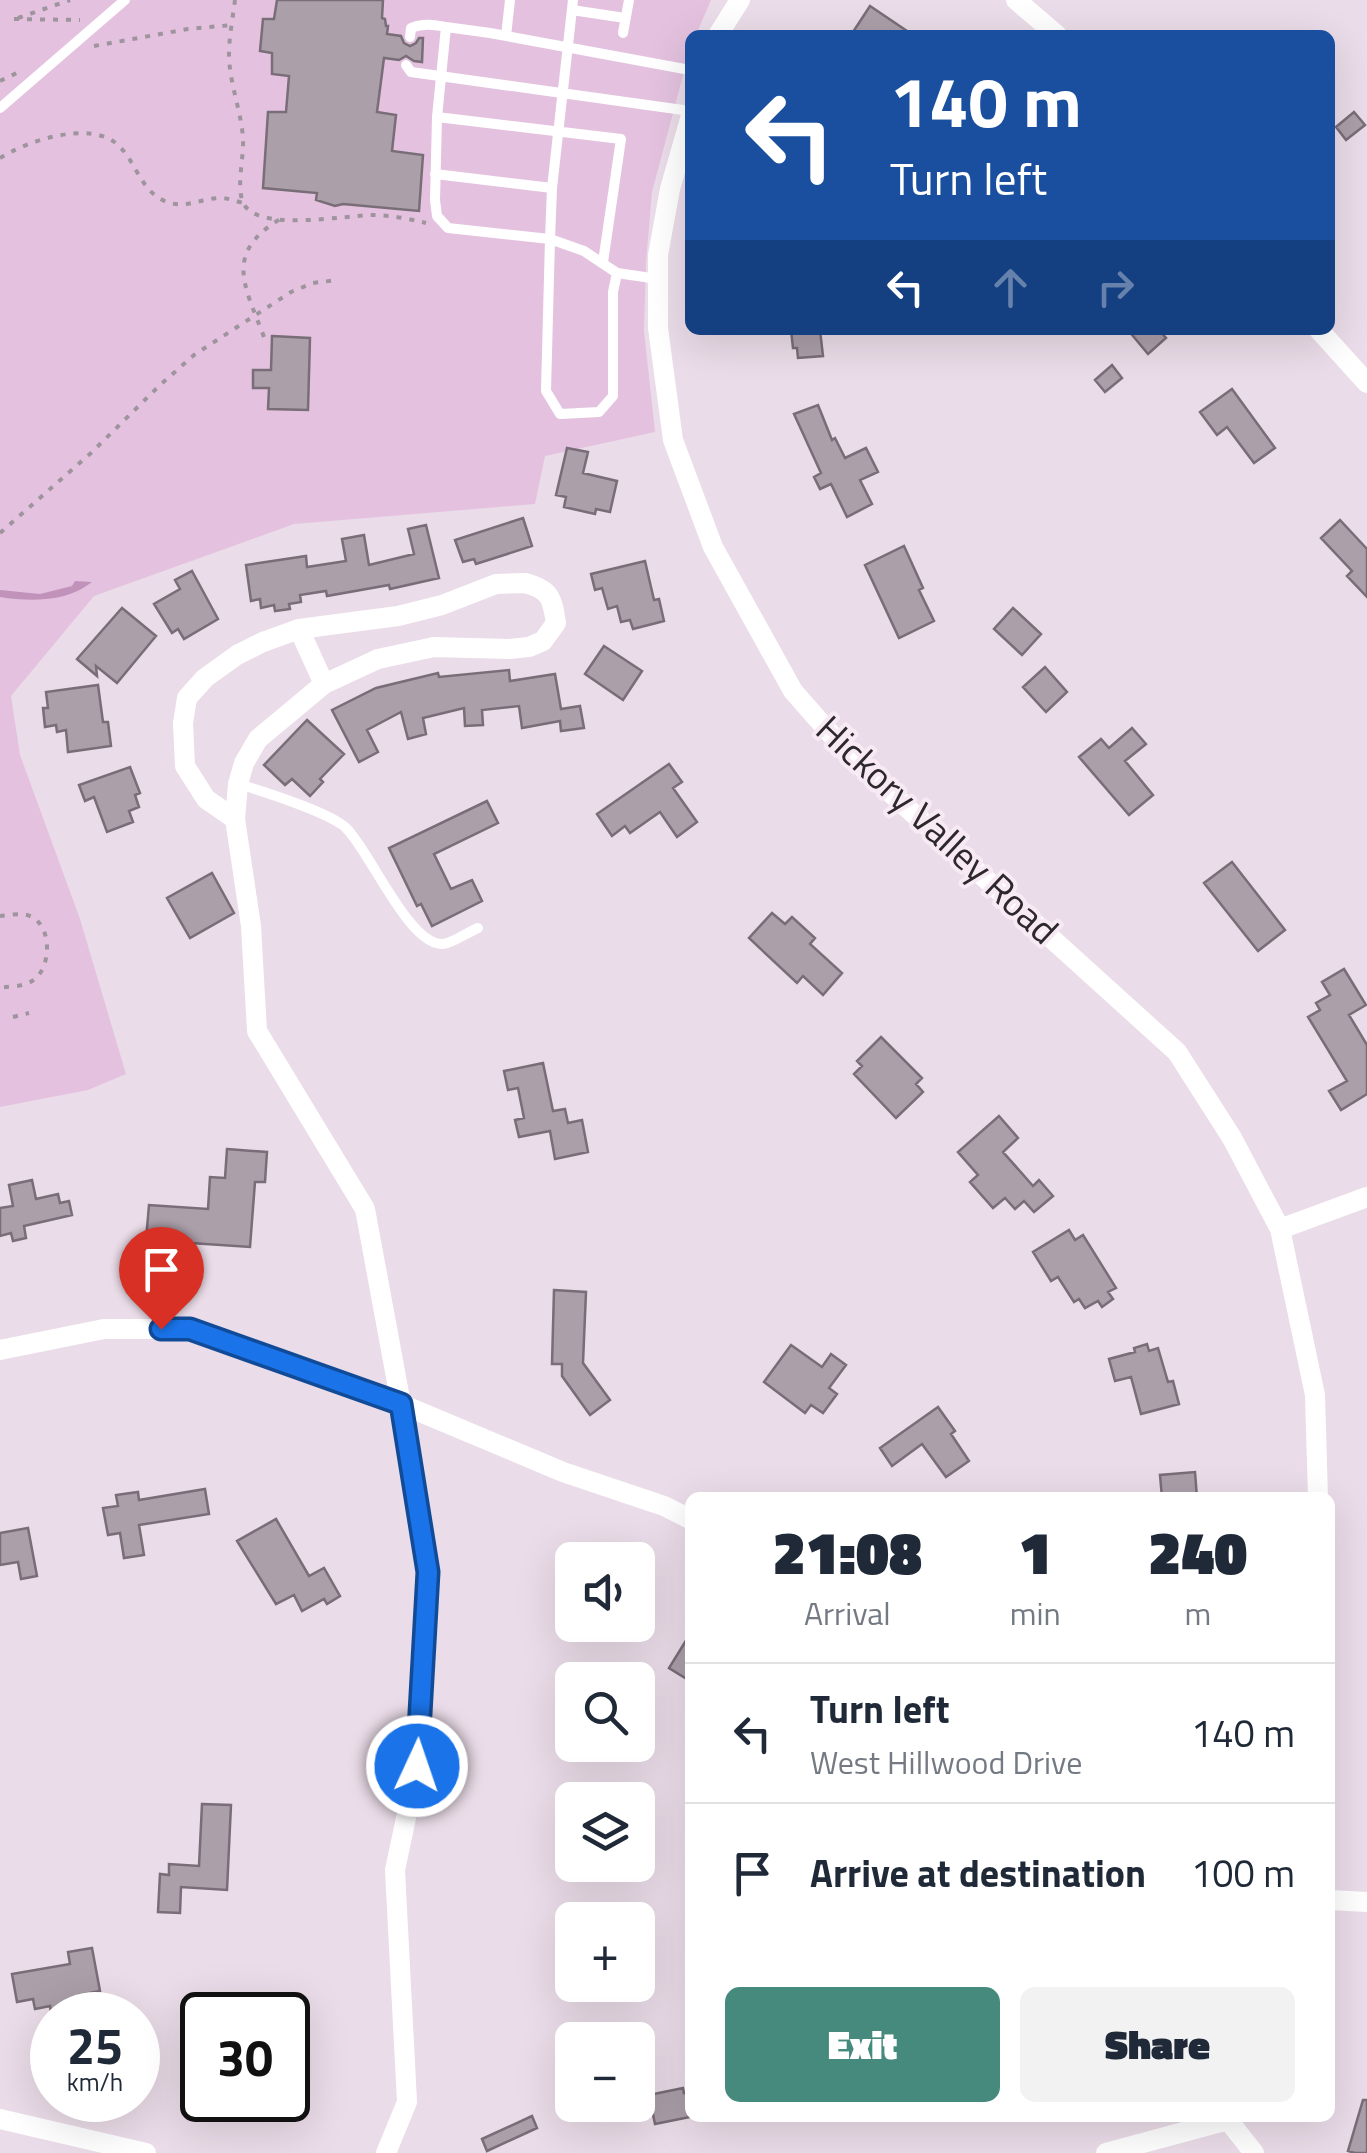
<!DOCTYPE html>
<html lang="en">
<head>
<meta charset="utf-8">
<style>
  :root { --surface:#fff; --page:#f2f2f3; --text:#1f2937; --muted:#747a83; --line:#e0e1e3; --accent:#468a7e }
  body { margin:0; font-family:"Titillium Web",sans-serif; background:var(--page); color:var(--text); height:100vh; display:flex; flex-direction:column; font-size:38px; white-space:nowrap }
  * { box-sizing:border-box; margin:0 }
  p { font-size:32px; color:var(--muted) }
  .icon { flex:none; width:55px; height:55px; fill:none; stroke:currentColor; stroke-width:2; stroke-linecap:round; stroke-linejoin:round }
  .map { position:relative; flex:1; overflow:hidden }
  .details { position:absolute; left:685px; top:1492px; width:650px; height:630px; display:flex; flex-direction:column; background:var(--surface); border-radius:15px; box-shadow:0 10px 40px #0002 }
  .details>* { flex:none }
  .top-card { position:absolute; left:685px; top:30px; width:650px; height:305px; border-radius:15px; box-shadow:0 10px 40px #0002; background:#1a4fa0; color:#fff; overflow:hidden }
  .buttons { position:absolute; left:555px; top:1542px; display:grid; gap:20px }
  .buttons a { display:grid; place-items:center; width:100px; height:100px; border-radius:15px; background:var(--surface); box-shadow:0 10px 40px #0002; font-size:50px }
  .speed { position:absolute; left:30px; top:1992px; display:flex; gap:20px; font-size:50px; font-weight:700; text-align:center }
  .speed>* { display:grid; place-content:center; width:130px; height:130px; border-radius:50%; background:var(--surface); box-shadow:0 10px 40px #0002; line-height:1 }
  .speed small { font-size:25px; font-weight:400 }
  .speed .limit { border:5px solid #111; border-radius:15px; background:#fff; color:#111 }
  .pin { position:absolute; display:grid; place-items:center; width:85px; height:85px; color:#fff; margin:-102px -42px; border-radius:50% 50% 50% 0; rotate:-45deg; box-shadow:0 0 10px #0007 }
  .pin .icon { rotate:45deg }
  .me { position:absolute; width:110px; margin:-55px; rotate:3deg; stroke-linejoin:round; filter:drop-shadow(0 0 8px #0008) }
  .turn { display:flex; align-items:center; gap:35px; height:210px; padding:0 40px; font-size:45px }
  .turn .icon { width:130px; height:130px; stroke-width:2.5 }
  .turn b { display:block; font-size:70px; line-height:85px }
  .lanes { display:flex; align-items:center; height:95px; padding:0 40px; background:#0003; justify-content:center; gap:50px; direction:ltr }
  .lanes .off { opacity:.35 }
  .eta { display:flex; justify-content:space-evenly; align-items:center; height:170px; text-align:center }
  .eta b { font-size:60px; font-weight:800; line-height:70px }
  .button { display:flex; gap:20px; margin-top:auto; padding:20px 40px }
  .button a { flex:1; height:115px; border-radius:15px; background:var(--accent); color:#fff; font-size:40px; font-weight:800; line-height:115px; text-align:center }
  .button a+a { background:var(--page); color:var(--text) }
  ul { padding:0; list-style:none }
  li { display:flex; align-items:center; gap:30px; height:140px; padding:0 40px; border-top:2px solid var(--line) }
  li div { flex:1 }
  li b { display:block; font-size:38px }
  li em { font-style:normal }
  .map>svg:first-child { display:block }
</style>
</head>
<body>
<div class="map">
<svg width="1367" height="2153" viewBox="0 0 1367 2153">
  <rect width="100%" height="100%" fill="#eadce8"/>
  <path fill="#e4c2df" d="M0,0H711L696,35H690V49L652,192L646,262L644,331L655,432L545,456L535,504L294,524L94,596L11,696L20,755L80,919L126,1074L88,1090L0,1107Z"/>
  <path fill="#c193bb" d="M75,581L92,582C67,602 31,602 0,597V590L40,594L72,586Z"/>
  <path fill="#ab9fa9" stroke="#796d77" stroke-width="2.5" d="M277,0H383L382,18L385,19L386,26H388L387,34L401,36L404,43L410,46L416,43L419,38H423L422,62L414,61L406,56L399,60L384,58L377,112L396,115L392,151L423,155L419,211L343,204L335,206L316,200L317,193L263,188L268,112H286L289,76L272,74V53L260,51L263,19H274Z
    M870,6L913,35H851Z
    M1354,112L1365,125L1346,140L1336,127Z
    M791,330H820L823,356L798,358L797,348H793Z
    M1128,330H1159L1166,338L1148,354Z
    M272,336L310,338L308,410L268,409L269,388H253V370H271Z
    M1112,365L1122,378L1105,392L1095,380Z
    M1232,389L1275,448L1254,463L1227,427L1217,435L1200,412Z
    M818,405L832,440L835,438L845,458L866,448L878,472L860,480L872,504L847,517L831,484L820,489L814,477L821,473L794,414Z
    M567,448L588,452L583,473L617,481L610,512L596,509L595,514L564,507L566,497L556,495Z
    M523,518L532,546L476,564L474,559L463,562L455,540Z
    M1340,520L1367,549V597L1347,576L1352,571L1321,538Z
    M426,525L439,578L390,589L389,585L327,596L326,591L300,595L301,602L289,604L290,609L275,611L274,605L261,608L260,599L251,601L246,565L306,556L307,567L346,561L342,539L364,535L369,565L414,554L408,529Z
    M904,546L923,588L919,590L934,621L899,638L865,565Z
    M645,561L654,600L659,599L664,621L633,629L630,620L621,622L617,606L608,609L602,588L595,590L591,574Z
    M192,571L218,619L184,639L178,629L172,633L154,604L180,589L175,580Z
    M122,608L156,636L117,683L96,666L97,676L77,659Z
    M1013,608L1041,634L1022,655L994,629Z
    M604,646L642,671L623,700L585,674Z
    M1045,667L1067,692L1046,712L1023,687Z
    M509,670L510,681L555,674L561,709L580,706L584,728L561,731L560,721L522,728L519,706L482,710L483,725L465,726L464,708L423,718L426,734L408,739L401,712L367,730L378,752L359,762L332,710L376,688L438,673L439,677Z
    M98,685L103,722H108L111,746L68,752L66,730L57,732L56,725L45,727L43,708H48L46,692Z
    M307,720L344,754L320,779L323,782L310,796L292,779L285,785L264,765Z
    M1132,728L1146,744L1125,761L1153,795L1129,815L1079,757L1101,739L1109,748Z
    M669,764L682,782L673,788L697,822L677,837L660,812L630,833L625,826L612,836L597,814Z
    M130,767L140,793L135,795L139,807L129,811L133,822L107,832L94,797L85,801L79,785Z
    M487,801L498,823L434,854L451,889L472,880L482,901L432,926L421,904L417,906L389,848Z
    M1232,862L1285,930L1258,951L1204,883Z
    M212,873L234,913L190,938L167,898Z
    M772,913L785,924L792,917L815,938L810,944L842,973L823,995L803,976L797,983L749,938Z
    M1344,969L1366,1005L1349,1015L1367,1045V1094L1341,1110L1329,1091L1347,1081L1308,1017L1320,1010L1316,1003L1330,995L1322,982Z
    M881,1037L922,1078L916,1084L923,1092L896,1118L854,1074L862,1066L857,1061Z
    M543,1063L553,1111L565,1109L568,1123L582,1120L588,1152L555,1159L550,1131L519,1137L515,1120L524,1118L518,1088L508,1090L504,1071Z
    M999,1116L1018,1138L1003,1152L1033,1186L1039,1180L1053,1196L1034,1212L1024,1201L1015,1209L1005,1198L993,1208L970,1182L978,1175L958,1152Z
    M227,1149L267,1152L265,1182H255L250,1247L146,1240L149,1205L208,1209L210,1177L225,1178Z
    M32,1180L36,1199L58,1194L60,1203L69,1201L72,1215L24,1226L26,1238L13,1241L11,1233L0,1236V1208L13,1206L9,1185Z
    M1069,1230L1075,1240L1083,1235L1116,1288L1108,1292L1113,1299L1102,1307L1098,1301L1085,1308L1079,1299L1074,1302L1058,1277L1051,1281L1033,1252Z
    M554,1290L586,1292L583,1363L610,1400L590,1415L562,1376V1364H552Z
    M1147,1344L1149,1351L1158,1348L1168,1382L1173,1381L1179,1404L1141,1414L1131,1377L1115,1381L1109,1359L1135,1352L1134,1348Z
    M791,1345L822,1367L831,1354L846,1365L829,1388L837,1394L823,1413L811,1405L805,1413L764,1382Z
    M938,1407L955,1431L951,1434L969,1461L946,1477L922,1444L892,1466L880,1448Z
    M1195,1472L1197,1498H1162L1160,1475Z
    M205,1489L209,1514L139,1525L144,1555L124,1558L120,1533L108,1535L103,1508L118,1506L116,1495L138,1492L139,1500Z
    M276,1519L309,1576L324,1568L340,1596L327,1604L324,1599L302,1611L294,1595L276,1604L237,1541Z
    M28,1528L37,1576L21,1579L18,1562L0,1565V1533Z
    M690,1634V1681L669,1668Z
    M202,1804L231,1805L227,1890L181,1887L180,1913L158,1912L160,1874L169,1875V1864L199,1866Z
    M92,1948L100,1991L79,1995L81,2008L51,2013L50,2006L35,2009L33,1999L17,2002L12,1974L70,1964L68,1952Z
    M683,2088L684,2093L690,2091V2117L655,2124L649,2095Z
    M1363,2100H1367V2153H1355L1348,2151Z
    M532,2116L537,2128L487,2151L482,2139Z"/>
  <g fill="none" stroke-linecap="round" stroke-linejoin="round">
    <path stroke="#9e949d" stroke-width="4" stroke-dasharray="5 8" stroke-linecap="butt" d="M235,0C233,17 229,36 229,54C229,82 241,110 243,138C244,158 237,181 242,200C252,234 344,215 373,215C391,215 409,219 426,223
      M18,18L70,0
      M14,19L80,20
      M94,46L188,29L232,25
      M0,81L23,70
      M0,158C27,141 89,120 117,144C137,162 140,192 167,202C186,209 202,198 220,198C228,198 235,201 243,203
      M264,337C245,286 223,254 280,219
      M0,533L91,453L159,386L194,355L291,292L313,283L337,280
      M0,916C10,915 23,912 32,917C53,928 51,970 32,981C23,987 10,986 0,988
      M13,1017L29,1013"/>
    <path stroke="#fff" stroke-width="10" d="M573,0L552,188L550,239L546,391L560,414L599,412L613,396V292L617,273
      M572,10L625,18
      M623,33L629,0
      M506,36L510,0
      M410,37L411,28C423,23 434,25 446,27
      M406,65L411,72L690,111
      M0,108L125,0
      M437,117L621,139L603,262
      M435,174L552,188
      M658,279L617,273L584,251L550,239L448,228L437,216L435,200L437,117L446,27L490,33L690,70
      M239,784C264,792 329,812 346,828C370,851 409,946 443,944C453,943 468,932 478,928"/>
    <path stroke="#fff" stroke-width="20" d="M1016,0L1057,35
      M718,35L740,0
      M690,119L670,189L658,255V328L673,440L713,547L793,691L851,757L1177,1052L1232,1138L1280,1229L1315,1395L1318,1498
      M1319,330L1367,383
      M525,583C551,590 552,598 556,623L543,641L529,647L509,649L434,647L378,659L324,684L258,739L244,763L238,784L235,819L206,799L185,766L183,723L187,698L205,678L237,655L263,642L299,629L398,616L442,605L496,584Z
      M299,629L324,684
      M235,819L251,926L257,1031L365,1209L401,1404L428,1572L417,1766L395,1870L407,2102L386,2153
      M1280,1229L1367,1197
      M0,1350L104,1329H189L401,1404L563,1472L664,1506L690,1519
      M1330,1900L1367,1902
      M0,2119L146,2153
      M1228,2120L1254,2153
      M1106,2153L1228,2120L1230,2118"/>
  </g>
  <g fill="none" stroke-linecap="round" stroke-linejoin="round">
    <defs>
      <path id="route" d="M161,1329H190L401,1404L428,1572L417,1766"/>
    </defs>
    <use href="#route" stroke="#114b97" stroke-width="25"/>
    <use href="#route" stroke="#1a73e8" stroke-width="18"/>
  </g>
  <g text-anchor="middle" stroke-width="8" stroke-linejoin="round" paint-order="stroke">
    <g font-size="38" fill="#2d282c" stroke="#f7eaf5">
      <text transform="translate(937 830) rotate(43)" y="13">Hickory Valley Road</text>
    </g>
  </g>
</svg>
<div class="buttons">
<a><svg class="icon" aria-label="sound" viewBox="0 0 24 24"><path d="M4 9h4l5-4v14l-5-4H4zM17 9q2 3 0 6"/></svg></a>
<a><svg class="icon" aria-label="search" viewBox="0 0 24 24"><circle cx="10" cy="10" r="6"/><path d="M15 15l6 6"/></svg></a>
<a><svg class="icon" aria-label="layers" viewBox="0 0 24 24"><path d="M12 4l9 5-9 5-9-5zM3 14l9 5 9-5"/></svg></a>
<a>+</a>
<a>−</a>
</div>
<div class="speed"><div>25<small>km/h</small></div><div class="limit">30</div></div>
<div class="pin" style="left:161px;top:1329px;background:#d93025"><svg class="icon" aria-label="arrive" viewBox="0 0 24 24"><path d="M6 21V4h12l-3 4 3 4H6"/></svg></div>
<svg class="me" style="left:417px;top:1766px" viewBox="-20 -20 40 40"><circle r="17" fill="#1a73e8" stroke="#fff" stroke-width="3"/><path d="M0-11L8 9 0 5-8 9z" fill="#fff"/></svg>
<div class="top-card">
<div class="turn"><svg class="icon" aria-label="left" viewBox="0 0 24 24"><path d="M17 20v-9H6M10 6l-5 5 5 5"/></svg><div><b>140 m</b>Turn left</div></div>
<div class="lanes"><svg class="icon" aria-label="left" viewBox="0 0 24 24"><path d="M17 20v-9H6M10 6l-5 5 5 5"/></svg><svg class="icon off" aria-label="ahead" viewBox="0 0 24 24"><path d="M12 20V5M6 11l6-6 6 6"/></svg><svg class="icon off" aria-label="right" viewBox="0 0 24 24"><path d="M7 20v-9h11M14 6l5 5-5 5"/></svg></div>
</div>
<section class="details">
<div class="eta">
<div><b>21:08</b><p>Arrival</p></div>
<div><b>1</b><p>min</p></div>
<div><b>240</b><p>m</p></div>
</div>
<ul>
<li><svg class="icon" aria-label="left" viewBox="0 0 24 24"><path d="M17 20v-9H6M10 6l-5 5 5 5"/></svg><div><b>Turn left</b><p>West Hillwood Drive</p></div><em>140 m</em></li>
<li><svg class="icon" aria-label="arrive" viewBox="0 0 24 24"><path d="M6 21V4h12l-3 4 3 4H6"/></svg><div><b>Arrive at destination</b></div><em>100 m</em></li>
</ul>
<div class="button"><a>Exit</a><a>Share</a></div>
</section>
</div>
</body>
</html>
